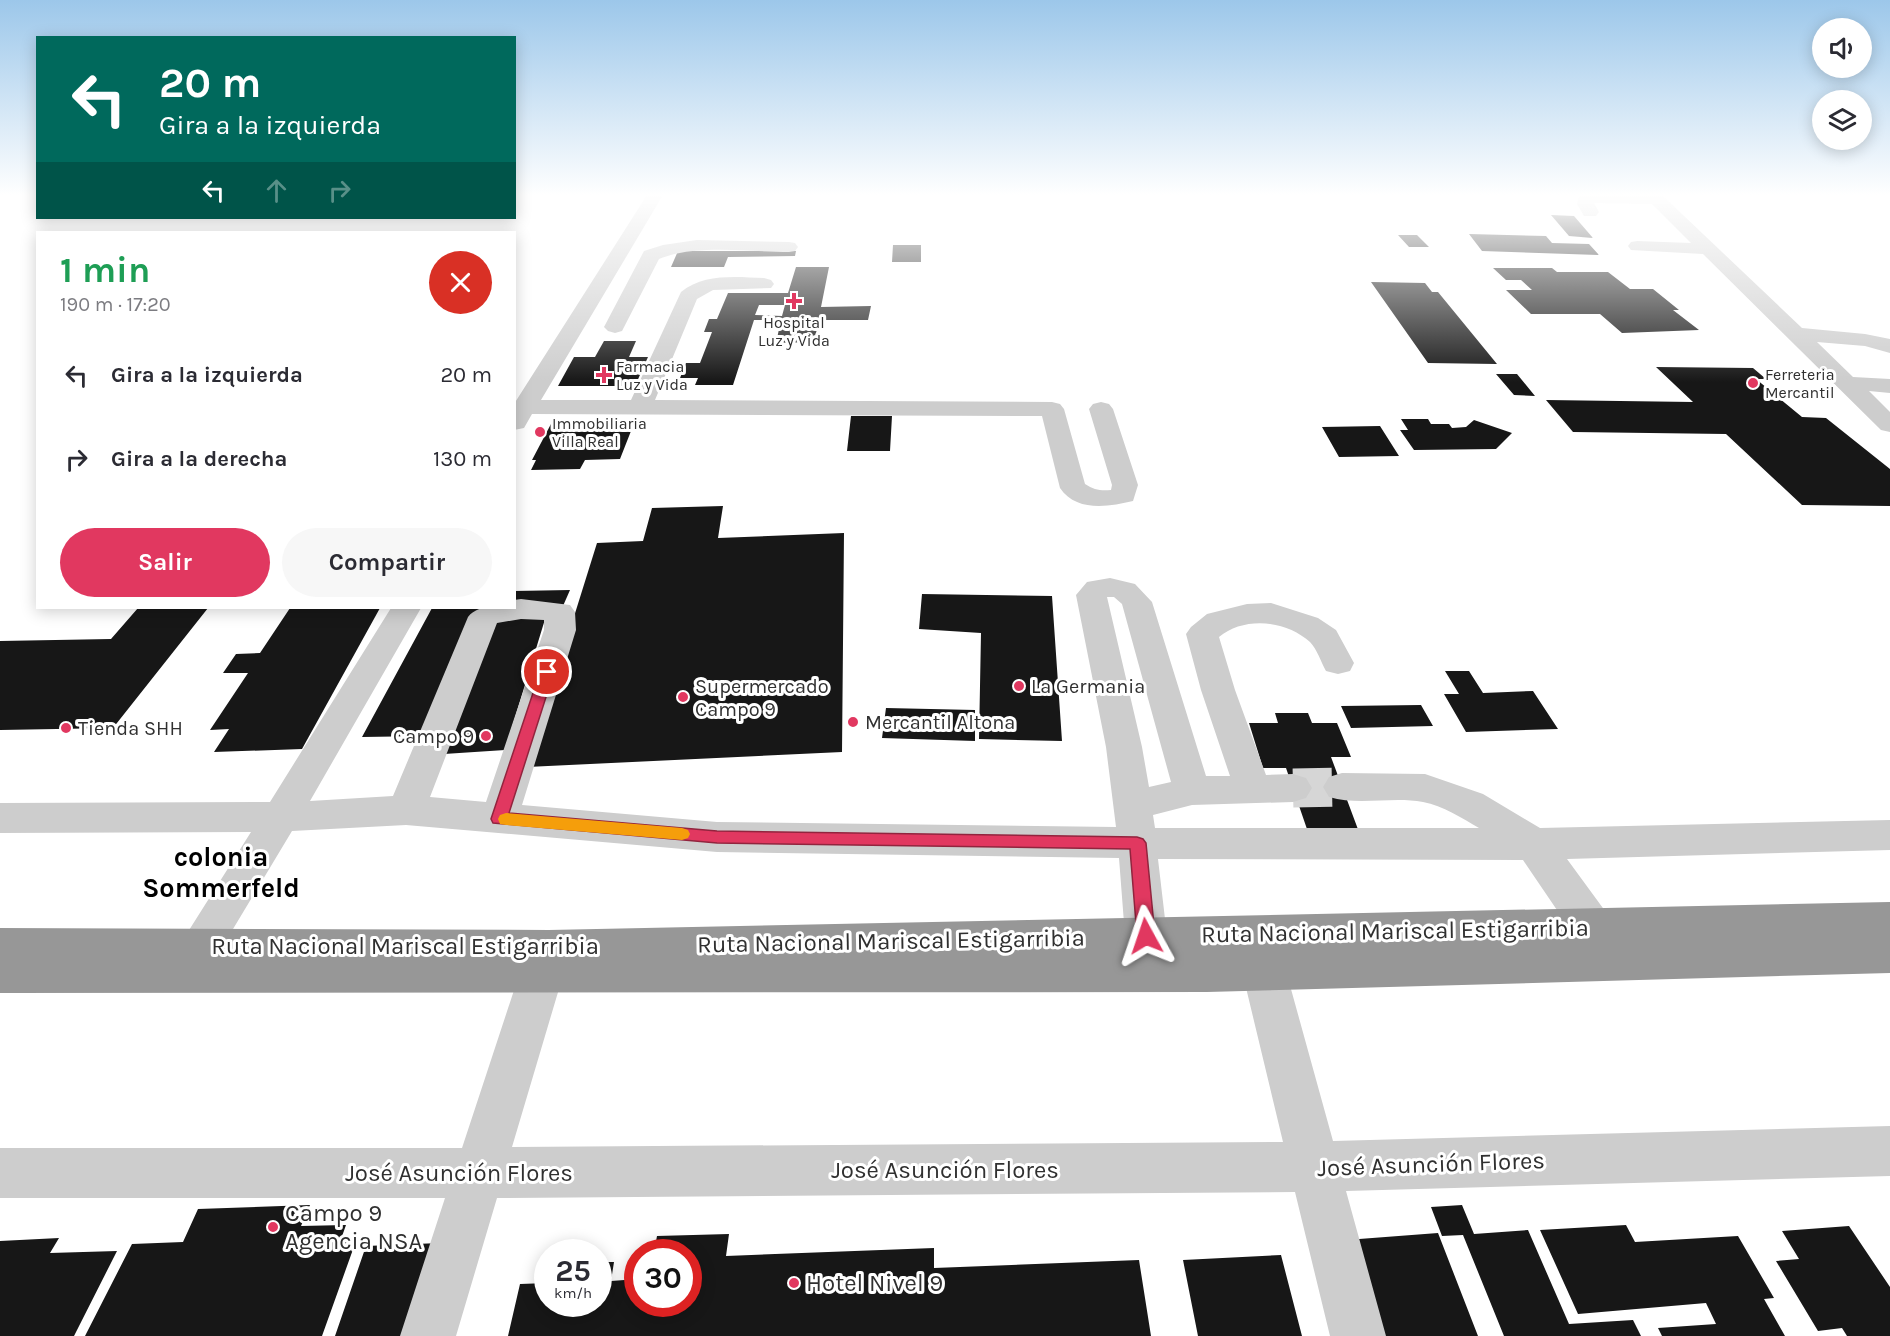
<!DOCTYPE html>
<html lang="es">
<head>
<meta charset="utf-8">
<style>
  :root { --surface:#fff; --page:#f7f7f7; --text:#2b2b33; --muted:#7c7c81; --accent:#e13860 }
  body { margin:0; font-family:Karla,sans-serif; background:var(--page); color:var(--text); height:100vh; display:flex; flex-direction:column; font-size:22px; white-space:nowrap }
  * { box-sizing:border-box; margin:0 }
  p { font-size:20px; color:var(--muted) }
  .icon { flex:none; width:33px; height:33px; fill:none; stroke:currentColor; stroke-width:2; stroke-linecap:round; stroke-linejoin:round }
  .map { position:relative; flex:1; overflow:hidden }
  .side { position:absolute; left:36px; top:231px; width:480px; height:378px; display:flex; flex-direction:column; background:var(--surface); border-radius:0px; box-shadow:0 3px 15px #0003 }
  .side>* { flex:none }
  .top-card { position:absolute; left:36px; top:36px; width:480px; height:183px; border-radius:0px; box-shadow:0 3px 15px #0003; background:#00695c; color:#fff; overflow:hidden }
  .controls { position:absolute; left:1812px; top:18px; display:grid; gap:12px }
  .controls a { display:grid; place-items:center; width:60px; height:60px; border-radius:50%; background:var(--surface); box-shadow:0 3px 15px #0003; font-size:30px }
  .speed { position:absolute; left:534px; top:1239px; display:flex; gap:12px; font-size:30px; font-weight:700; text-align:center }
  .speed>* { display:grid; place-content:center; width:78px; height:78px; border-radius:50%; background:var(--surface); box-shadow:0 3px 15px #0003; line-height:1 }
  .speed small { font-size:15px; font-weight:400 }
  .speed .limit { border:9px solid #d22; background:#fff; color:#111 }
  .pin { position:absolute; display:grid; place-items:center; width:51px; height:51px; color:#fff; margin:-26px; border:3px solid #fff; border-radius:50%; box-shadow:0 2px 6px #0007 }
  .me { position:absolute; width:66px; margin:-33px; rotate:355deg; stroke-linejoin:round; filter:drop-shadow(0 0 4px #0008) }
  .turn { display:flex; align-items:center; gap:21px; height:126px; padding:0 24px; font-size:27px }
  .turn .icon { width:78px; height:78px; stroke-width:2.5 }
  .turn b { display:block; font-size:42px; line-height:51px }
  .lanes { display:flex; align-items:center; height:57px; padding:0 24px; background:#0003; justify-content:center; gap:30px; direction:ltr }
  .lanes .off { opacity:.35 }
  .round { display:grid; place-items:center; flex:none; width:63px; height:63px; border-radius:32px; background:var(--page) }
  .overview { display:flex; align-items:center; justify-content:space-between; height:102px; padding:0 24px }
  h1 { font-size:36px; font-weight:700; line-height:45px; color:#1e9e55 }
  .button { display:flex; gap:12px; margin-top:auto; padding:12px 24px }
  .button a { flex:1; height:69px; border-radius:36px; background:var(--accent); color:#fff; font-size:24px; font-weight:700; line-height:69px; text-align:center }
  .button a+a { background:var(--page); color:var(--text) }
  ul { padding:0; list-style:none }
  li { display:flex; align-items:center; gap:18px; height:84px; padding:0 24px }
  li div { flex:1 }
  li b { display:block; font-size:22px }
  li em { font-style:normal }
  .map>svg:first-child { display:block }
</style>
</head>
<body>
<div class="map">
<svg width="1890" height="1336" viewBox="0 0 1890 1336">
  <rect width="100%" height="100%" fill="#fff"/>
  <path fill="#171717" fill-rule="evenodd" d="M1551,215L1574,216L1593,238L1569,236Z
    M1469,234L1546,236L1552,243L1589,244L1599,255L1482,251Z
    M1398,235H1417L1429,247H1409Z
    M893,245H921V262H892Z
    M678,251H796L795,256L728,257L724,267H671Z
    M796,267H829L821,307L871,306L868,320H819L814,342L776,343L781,320H754L733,385H695L698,378H680L686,363H700L712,332H704L709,319H717L728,293H788ZM759,305H785L782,316L755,315Z
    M1493,268H1552L1557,272H1608L1630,289H1653L1679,310H1673L1699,330L1622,333L1600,314H1531L1506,290H1532L1521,280H1506Z
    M1371,282L1425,283L1432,292H1438L1497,364L1428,363Z
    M604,341H636L629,357H648L635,386H558L574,357H595Z
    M1656,367L1753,368L1766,379H1756L1802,417L1826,418L1890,469V506L1802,505L1726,434L1573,432L1546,400L1693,402Z
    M1496,374H1517L1535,396L1514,395Z
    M851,416H892L890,451H847Z
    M1401,419H1428L1431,424H1449L1452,428L1466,427L1474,420L1512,433L1496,449L1414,450L1400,430H1408Z
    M619,421L615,432L631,431L620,459L585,460L580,469L531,470L536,460H532L552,422Z
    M1380,426L1399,456L1339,457L1322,427Z
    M723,506L718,538L844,533L842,752L527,767L597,543L643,541L652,508Z
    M570,590L563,606L514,607V591Z
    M922,594L1052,596L1062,741L979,739L981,633L919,629Z
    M138,608H208L113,728L0,730V641L111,639Z
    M290,608H380L302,749L214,752L229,729L210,730L248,673H223L236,654L260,653Z
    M432,608H480L445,678L427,736L362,737Z
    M546,616L505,750L444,754L494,619Z
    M1445,671H1469L1483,693L1533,691L1558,729L1466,732L1444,694H1459Z
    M1421,705L1433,726L1351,728L1341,706Z
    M886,708L975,710V741L882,738Z
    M1275,713H1308L1312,723H1337L1351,757H1331L1359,832H1308L1286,768H1263L1249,723H1278Z
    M310,1205L301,1226L346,1225L340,1242L356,1241L322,1336H85L132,1244L183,1242L198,1209Z
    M1462,1205L1474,1234L1528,1230L1569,1324L1633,1320L1641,1336H1504L1463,1235L1442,1236L1431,1207Z
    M1626,1225L1635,1242L1738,1236L1774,1298L1764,1299L1785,1336H1662L1658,1328L1716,1324L1706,1303L1578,1314L1540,1230Z
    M1849,1226L1890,1287V1336H1847L1842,1328L1818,1331L1776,1261L1799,1259L1782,1231Z
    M1438,1233L1478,1336H1377L1346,1240Z
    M729,1234L726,1256L934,1248V1268L1139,1260L1151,1336H508L520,1284L548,1283V1304H598V1262H614L611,1281L638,1279V1304H688V1252H654L657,1236Z
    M59,1238L50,1253L117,1251L74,1336H0V1241Z
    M440,1243L412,1336H335L366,1246Z
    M1281,1255L1302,1336H1198L1183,1260Z"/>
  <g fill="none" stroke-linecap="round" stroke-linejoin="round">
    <path stroke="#d6d6d6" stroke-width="39" stroke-dasharray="39 20" stroke-linecap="butt" d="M1293,788L1342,787"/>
    <path fill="#cdcdcd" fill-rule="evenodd" d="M647,195H663L541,400H631L681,292C704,273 736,277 764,278L771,280L774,284L771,288L713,290L697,299L655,400L1052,402L1060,404L1064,409L1085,484C1094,490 1101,491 1111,490L1112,485L1089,409L1093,404L1101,402L1109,404L1113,409L1138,485L1133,501C1108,507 1076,512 1060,488L1042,416L532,414L524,428L514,430V404Z
      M1584,195H1662L1802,328L1865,334L1890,339V353L1865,346L1817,342L1853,377L1890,379V393L1869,391L1890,412V432L1881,430L1703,254L1631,250L1628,246L1631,242L1637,241L1691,243L1652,204L1594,203L1599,212L1596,216H1584L1577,204L1579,197Z
      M697,240L789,242L795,243L798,247L795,251L789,252C750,252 695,244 659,259L622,331L615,333L608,331L604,327L644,251L663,245Z
      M1110,578L1135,584L1152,602L1206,776H1230L1201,690L1186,634L1191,627L1207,614L1247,604L1271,603L1318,618L1336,630L1354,663L1350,671L1338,674L1326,671C1321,662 1317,649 1310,642C1286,620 1244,616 1219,637L1235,690L1266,775L1293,774L1306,778L1312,788L1306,798L1293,802L1192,805L1153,815L1155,828H1479C1462,818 1443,806 1423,802C1392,796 1360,806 1329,797L1323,787L1329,777L1342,773L1425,774L1483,794L1540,828L1890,820V850L1567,859L1608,915L1614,928L1608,941L1593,946L1578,941L1523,860L1158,859L1167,936L1161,949L1146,954L1131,949L1125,936L1119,858L717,852L406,825L292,831L215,959L200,965L185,959L179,946L251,832L0,833V803L270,802L391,608H421L310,801L393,796L468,617C478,603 499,608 514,608V600L521,599L570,605L575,612L576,630L522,805L717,822L1116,827L1106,747L1076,595L1087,582ZM1107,597H1114L1122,604L1171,782L1149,787L1142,747ZM521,619L544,620V630L486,802L430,797L497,623Z
      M1264,952L1279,957L1286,971L1333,1141L1890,1126V1176L1346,1191L1386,1336H1330L1295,1192L497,1198L456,1336H400L445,1198H0V1148H462L520,972L527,958L542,953L557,958L564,972L512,1147L1283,1142L1242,971L1249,957Z"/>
    <path fill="#979797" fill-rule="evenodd" d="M1890,902V973L1207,992L0,993V928L549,930Z"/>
  </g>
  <linearGradient id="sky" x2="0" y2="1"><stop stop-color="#9cc7ea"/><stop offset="0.51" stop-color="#fff"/><stop offset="1" stop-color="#fff" stop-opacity="0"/></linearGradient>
  <rect width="1890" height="382" fill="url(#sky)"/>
  <path fill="#e13860" stroke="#92243e" stroke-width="1.5" d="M547,667L554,672L509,813L717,831L1137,837L1143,839L1146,843L1155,936L1152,941L1146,943L1140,941L1137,936L1130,849L717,843L493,823L491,819L540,672Z"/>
  <path fill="#f59e0b" d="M506,813L682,828L688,830L690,834L688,838L682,840L506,825L500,824L498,819L500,815Z"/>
  <g fill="#e13860" stroke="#fff" stroke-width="2">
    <path d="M791 292h6v6h6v6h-6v6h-6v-6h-6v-6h6z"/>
    <path d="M601 366h6v6h6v6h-6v6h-6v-6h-6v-6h6z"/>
    <circle cx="1753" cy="383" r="6"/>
    <circle cx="540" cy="432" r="6"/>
    <circle cx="1019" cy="686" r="6"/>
    <circle cx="683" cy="697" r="6"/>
    <circle cx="853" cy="722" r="6"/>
    <circle cx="66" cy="728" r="6"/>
    <circle cx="486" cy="736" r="6"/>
    <circle cx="273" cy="1227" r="6"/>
    <circle cx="794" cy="1283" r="6"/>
  </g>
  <g text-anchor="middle" stroke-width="6" stroke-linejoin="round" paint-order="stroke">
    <g font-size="16" fill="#303030" stroke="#fff" text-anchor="start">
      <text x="794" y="328" text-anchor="middle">Hospital<tspan x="794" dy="18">Luz y Vida</tspan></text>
      <text x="616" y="372">Farmacia<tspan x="616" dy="18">Luz y Vida</tspan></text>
      <text x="1765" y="380">Ferreteria<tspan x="1765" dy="18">Mercantil</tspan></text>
      <text x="552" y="429">Immobiliaria<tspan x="552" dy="18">Villa Real</tspan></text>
    </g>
    <g font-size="20" fill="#303030" stroke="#fff" text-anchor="start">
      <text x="695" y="693">Supermercado<tspan x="695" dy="23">Campo 9</tspan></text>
      <text x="1031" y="693">La Germania</text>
      <text x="865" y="729">Mercantil Altona</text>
      <text x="78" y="735">Tienda SHH</text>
      <text x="474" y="743" text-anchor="end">Campo 9</text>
    </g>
    <g font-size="24" fill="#303030" stroke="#fff">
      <text transform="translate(1395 931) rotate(-1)" y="8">Ruta Nacional Mariscal Estigarribia</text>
      <text transform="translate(891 941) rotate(-1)" y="8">Ruta Nacional Mariscal Estigarribia</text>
      <text x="405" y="954">Ruta Nacional Mariscal Estigarribia</text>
      <text transform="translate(1431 1164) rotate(-2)" y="8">José Asunción Flores</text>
      <text x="945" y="1178">José Asunción Flores</text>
      <text x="459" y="1181">José Asunción Flores</text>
    </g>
    <g font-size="24" fill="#303030" stroke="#fff" text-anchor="start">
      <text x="285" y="1221">Campo 9<tspan x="285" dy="28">Agencia NSA</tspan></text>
      <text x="806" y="1291">Hotel Nivel 9</text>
    </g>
    <g font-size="27" font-weight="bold" fill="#000" stroke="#fff">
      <text x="221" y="866">colonia<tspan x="221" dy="31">Sommerfeld</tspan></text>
    </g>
  </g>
</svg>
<div class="controls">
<a><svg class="icon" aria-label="sound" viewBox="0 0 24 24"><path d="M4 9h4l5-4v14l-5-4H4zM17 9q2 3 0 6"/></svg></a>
<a><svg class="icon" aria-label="layers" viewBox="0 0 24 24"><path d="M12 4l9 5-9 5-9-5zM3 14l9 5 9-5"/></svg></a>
</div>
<div class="speed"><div>25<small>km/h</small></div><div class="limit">30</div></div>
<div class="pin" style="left:547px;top:672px;background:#d93025"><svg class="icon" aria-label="arrive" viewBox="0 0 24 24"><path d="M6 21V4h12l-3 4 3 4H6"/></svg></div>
<svg class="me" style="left:1146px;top:936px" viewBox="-20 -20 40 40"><path d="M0-17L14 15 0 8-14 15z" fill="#e13860" stroke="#fff" stroke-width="4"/></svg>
<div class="top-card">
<div class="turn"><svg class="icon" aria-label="left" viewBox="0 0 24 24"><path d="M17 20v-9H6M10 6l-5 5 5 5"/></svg><div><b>20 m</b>Gira a la izquierda</div></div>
<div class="lanes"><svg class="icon" aria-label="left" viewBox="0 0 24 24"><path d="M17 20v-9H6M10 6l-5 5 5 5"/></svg><svg class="icon off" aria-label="ahead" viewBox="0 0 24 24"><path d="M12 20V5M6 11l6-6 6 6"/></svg><svg class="icon off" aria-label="right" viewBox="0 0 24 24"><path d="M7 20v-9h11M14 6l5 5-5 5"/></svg></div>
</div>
<section class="side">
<div class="overview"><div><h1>1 min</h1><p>190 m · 17:20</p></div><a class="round" style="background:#d93025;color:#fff"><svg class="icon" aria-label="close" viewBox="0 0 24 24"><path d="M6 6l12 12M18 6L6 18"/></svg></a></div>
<ul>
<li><svg class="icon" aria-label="left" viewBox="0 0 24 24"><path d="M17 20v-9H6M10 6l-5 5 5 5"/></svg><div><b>Gira a la izquierda</b></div><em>20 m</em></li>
<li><svg class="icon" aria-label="right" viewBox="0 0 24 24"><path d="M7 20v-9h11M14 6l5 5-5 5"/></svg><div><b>Gira a la derecha</b></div><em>130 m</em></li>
</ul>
<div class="button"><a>Salir</a><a>Compartir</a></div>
</section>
</div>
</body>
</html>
